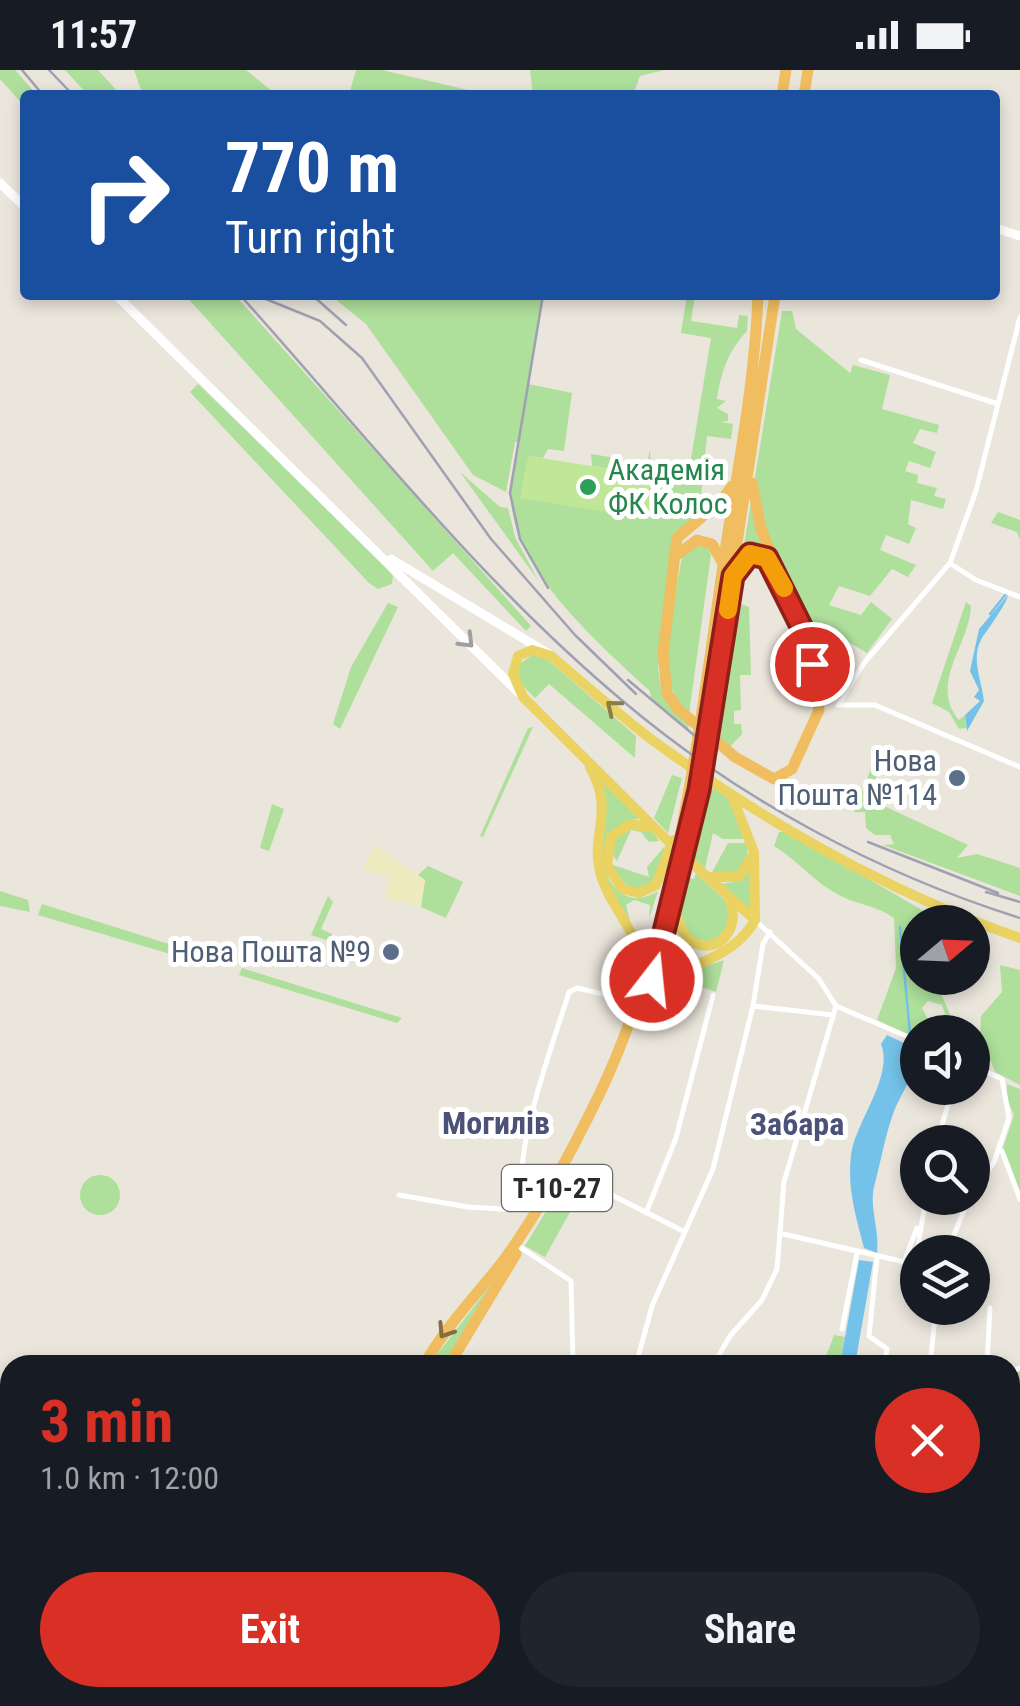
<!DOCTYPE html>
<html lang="en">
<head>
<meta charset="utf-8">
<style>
  :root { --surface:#171b24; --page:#20242c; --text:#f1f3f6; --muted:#9ea1a6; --accent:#d93025 }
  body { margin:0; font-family:"Roboto Condensed",sans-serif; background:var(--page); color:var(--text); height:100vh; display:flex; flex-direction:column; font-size:38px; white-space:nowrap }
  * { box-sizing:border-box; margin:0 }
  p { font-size:32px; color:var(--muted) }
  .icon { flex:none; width:55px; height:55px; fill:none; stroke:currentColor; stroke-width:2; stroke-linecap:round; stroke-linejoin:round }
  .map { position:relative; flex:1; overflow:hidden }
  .drawer { position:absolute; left:0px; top:1285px; width:1020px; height:352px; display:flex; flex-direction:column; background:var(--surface); border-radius:30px 30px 0 0; box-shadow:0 5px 15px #0003 }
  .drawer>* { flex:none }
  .guide { position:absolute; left:20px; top:20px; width:980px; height:210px; border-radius:10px; box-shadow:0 5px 15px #0003; background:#1a4fa0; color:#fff; overflow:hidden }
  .needle { width:65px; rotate:71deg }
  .tools { position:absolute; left:900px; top:835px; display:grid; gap:20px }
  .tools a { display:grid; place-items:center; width:90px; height:90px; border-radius:50%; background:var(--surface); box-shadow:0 5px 15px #0003; font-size:50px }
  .pin { position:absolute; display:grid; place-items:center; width:85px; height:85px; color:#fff; margin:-42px; border:5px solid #fff; border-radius:50%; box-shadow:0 2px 10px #0007 }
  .me { position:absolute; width:110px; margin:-55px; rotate:16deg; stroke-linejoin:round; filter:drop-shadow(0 0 8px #0008) }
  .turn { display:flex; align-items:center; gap:35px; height:210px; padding:0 40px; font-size:45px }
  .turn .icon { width:130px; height:130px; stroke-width:2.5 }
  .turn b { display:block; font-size:70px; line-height:85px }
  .round { display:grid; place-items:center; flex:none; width:105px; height:105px; border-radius:52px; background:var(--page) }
  .headline { display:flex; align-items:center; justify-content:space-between; height:170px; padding:0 40px }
  h1 { font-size:60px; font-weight:700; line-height:75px; color:var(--accent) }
  .primary-button { display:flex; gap:20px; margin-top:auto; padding:20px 40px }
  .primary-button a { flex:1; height:115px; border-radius:60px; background:var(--accent); color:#fff; font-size:40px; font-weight:700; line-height:115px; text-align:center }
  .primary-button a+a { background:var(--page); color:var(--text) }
  .status { display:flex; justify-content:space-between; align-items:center; height:70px; padding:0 50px; background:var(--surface); direction:ltr }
  .status svg { height:28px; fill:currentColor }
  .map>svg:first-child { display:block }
</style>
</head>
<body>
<div class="status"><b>11:57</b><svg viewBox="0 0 49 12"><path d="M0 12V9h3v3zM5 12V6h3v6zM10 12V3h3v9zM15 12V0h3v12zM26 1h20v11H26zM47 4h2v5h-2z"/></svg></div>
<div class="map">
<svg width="1020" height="1636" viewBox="0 0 1020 1636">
  <rect width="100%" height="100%" fill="#ebe6dc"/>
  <path fill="#aedf9b" d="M0,0H15L37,25H25V37L0,9Z
    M65,0H98L121,25H88Z
    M134,0H246L277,25H148L141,20Z
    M356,0H382L490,25H349Z
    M530,0H664L640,6L633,25H533Z
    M185,225H235L531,556L526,561L453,483L433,501Z
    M330,225H542L528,314L572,323L564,381L548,379L543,388L528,386L648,448L655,406L592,396L591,384L647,393L650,380L651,394L689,401L711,268L681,263L687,225H695L691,251L737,258L739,245L748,246L747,261C729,280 721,301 717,329L726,331L717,338L728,344V351L721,352L733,354L731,369L707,366L701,427L714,430L671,485L658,598L661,617L689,654L688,660L651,628L650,621C600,575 512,499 511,427C511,409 517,390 520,372H515L506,422L473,405L366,254Z
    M782,241H792L796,259L850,303L853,295L890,305L882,339L939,355L937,363L920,359L913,373L936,382L930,398L909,391L905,401L918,405L917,413L937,418L934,426L946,429L943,439L911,430L908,454L916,458L909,474L886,465L880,480L916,495L908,507L892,499L870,526L839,516L829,535L861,545L871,532L892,549L867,583L830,561L819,576L822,626L777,496L752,491L743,502L741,534L749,537L751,605H740L741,640L734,641V654H741L742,664L728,679L713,666Z
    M198,314L379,489L393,506L392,514L378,519L369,513L190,322Z
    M460,402L500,437L508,438L515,467L538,510Z
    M998,442L1020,450V470L1017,462L991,453Z
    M693,475L708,478L711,485L689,644C648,606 675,534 682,486Z
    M966,532L971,536C970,574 928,614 959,650L965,645L966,658L959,659L949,642L932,633Z
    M388,533L398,537L340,659L333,654L351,597Z
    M533,584L548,590L636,666L635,688L549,614L535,628L518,611L517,596Z
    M533,657L483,767L480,766L528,658Z
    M872,696L880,697L867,728L968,775L957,788L977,784L1020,798V826L883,775L894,774L890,765H875L866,758L865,742H854Z
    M672,705L682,708L668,763L654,748Z
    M600,710L641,748C577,759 606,854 658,821L649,849L650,835L634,830L626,835L630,851C619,833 604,813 603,791C600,762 609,739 600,710Z
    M709,715L731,730L745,769H723L713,763L705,798L693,788Z
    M272,734L284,739L269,781L260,778Z
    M620,759H651L659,771L649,772L641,762L631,760L617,791L609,781Z
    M779,762H787L943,852H918V908H935L957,962H945L947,950L942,935L928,931L922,938L928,949L917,969L877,950L896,898L894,848C877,836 860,835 843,827C815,814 799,791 774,776Z
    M728,773H747L748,795L741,803L711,804Z
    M665,776L657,807L643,819L628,818L610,794L649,807L647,797Z
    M754,795L752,842L721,814L740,811Z
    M428,796L463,812L446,848L421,837L425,810L418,805Z
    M696,803L729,834L732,852L714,872L690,869L681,844L688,808L694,809Z
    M0,821L28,830L30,842L0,836Z
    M328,826L333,832L321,859L332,864V872L311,865Z
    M42,834L207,886L204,894L38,845Z
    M724,890L716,922L695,915L692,922H683L699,898Z
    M1000,895L1020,900V1015L995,1002L980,965L981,946L1002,922Z
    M242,898L402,948L397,953L239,905Z
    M1007,1014L1020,1019V1122L1003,1078L1014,1045L1006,1027Z
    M80 1125a20 20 0 1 1 40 0a20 20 0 1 1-40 0Z
    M565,1110L577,1116L566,1139L570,1142L545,1187L525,1176Z
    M496,1208L443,1295H429Z
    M834,1265L845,1267L840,1295H811L825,1289Z
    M1020,1301V1386L1010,1362V1305Z
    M0,1563L10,1566V1628H205L206,1636H0Z"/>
  <path fill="#efebc1" d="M375,775L425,810L421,837L385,828L389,808L363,800Z"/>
  <path fill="#c2d4b4" d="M1010,1493L1020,1494V1580L1010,1612Z
    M926,1628H1007L1005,1636H925Z"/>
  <path fill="#c0e697" d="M528,386L655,406L649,449L520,428Z"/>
  <path fill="#74c2e9" d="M1008,525C1007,533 989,558 982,568C970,588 982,611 984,631L967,661L965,645L980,631L974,627L979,620L970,601L979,559Z
    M887,965L917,979C918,1003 901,1022 893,1044C885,1066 881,1091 875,1113C868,1136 880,1159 877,1183L864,1178C856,1146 847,1120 851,1085C855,1052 894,1007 881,974Z
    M859,1190L873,1192L855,1295H840Z"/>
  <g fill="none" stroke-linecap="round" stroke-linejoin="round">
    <path stroke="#74c2e9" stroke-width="2.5" d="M990,544L1006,524
      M900,857L910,963L905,974
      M706,1636L717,1628"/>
    <path stroke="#fff" stroke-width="5" d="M861,290L998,334
      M951,494L976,510L1020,527
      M838,635L864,593L950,493L976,421L1020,247
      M838,635H875L1020,697
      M753,936L833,945
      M836,936L918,971
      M972,995L1002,1009L1009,1048L994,1092L972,1123
      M937,1072L953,1018
      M1002,1081L1020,1129
      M566,1102L683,1161
      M399,1125L468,1137L519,1140L526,1135L535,1140
      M526,1135C507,1093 555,969 569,922L577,918L633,931
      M646,1143L676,1068L713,925
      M783,1164L918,1195
      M520,1177L571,1211L573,1295
      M947,1182L969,1128
      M877,1187L869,1266L887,1279L884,1295
      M904,1192L917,1158
      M915,1194L926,1128
      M842,1259L857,1183
      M636,1295L652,1236L713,1099L753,936L763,874L770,862
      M713,1295L730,1266L762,1230L777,1199L784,1112L836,936L819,909L757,852
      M930,1295L936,1238
      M987,1295L990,1238
      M1010,1302L1020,1298
      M770,1628L783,1636
      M266,1636L270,1628
      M365,1636L366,1628
      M433,1636L434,1628
      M441,1636L467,1633L475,1628
      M562,1636L565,1628
      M677,1636L682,1628
      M719,1636L724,1628
      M798,1636L803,1628"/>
    <path stroke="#fff" stroke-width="8" d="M762,1636L767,1628"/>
    <path stroke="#fff" stroke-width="9" d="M0,113L25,137
      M995,158L1020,166
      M116,225L520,624
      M391,489L549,584"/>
    <path stroke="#ead363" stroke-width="10" d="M590,697C616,743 589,764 601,805C611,840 644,867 644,906
      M655,758L630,754L611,767L607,795L622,819L639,823L656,815L673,770
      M709,807H739L753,785
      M676,825C673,902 748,881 730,830
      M755,850L673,776L523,627L513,604L518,586L532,580L551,586C592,620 632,657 676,687C781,761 899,826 1020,868
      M645,931C681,890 731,894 755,850L754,782L732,726"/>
    <path stroke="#f0be60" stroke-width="11" d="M782,25L786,0
      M804,25L808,0
      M732,416L722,430L677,468L663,583L667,623L678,639L735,687L774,709L792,699L819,640L808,575L761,459L752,413
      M674,487L697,470L712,474L722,492
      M737,501L754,483L770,494
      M649,919L699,720L775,225
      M424,1295C447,1254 478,1224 506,1187C542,1137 573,1079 600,1023C676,864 699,662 724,488C737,401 755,313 758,225
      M449,1295L516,1184
      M225,1636L229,1628
      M253,1636L258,1628"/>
    <path stroke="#9fa1b3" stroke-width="2.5" d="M22,0L43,25
      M49,0L73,25
      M240,225C364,363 481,513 624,632C739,729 877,803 1020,848
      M256,225L320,251L362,288L491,469L575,565L636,624
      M312,225L346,255
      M543,225L510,423L520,469L548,518
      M628,610L713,681
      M868,772L998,823
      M986,822L1020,832"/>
  </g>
  <defs><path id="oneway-chevron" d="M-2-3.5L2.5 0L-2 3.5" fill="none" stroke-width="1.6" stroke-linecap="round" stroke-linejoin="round" transform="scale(2.5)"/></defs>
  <use stroke="#9f9f9f" href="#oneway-chevron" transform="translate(467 571) rotate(45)"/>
  <use stroke="#8a7e46" href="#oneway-chevron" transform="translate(613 637) rotate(-141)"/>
  <use stroke="#836d42" href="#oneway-chevron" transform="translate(445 1261) rotate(123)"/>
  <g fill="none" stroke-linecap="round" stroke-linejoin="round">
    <defs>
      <path id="route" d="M652,910L699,720L733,506L750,484L767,488L803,560L812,594"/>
    </defs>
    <use href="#route" stroke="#8d1f18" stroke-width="25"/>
    <use href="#route" stroke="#d93025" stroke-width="18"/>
    <path stroke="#f59e0b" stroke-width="18" d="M728,540L733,506L750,484L767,488L784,518"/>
  </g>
  <circle fill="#2e9e5b" stroke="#fff" stroke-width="4" cx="588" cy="417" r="10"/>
  <g fill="#5c6f8a" stroke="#fff" stroke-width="4">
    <circle cx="957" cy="708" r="10"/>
    <circle cx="391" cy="882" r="10"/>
  </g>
  <g text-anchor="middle" stroke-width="10" stroke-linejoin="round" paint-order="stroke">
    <rect fill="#fff" stroke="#6a6a6a" stroke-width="2.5" x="502" y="1095" width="110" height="46" rx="8"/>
    <g font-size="28" font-weight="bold" fill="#2a2a2a">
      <text x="557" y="1128">Т-10-27</text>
    </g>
    <g font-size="30" fill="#27864d" stroke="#fff" text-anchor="start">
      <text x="608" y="410">Академія<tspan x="608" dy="34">ФК Колос</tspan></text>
    </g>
    <g font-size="30" fill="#4e5e75" stroke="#fff" text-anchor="end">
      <text x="937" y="701">Нова<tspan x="937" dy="34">Пошта №114</tspan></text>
      <text x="371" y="892">Нова Пошта №9</text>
    </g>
    <g font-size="32" font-weight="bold" fill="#4c5178" stroke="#fff">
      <text x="496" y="1064">Могилів</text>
      <text x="797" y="1065">Забара</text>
    </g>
  </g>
</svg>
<div class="tools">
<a><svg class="needle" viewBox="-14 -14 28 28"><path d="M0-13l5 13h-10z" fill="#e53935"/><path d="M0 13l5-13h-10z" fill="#9ea1a6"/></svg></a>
<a><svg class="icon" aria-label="sound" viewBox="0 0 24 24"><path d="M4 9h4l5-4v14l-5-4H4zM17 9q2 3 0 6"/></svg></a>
<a><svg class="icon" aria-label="search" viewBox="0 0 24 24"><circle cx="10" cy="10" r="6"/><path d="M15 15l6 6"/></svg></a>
<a><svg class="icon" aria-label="layers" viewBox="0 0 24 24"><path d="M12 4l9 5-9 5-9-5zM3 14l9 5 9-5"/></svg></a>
</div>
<div class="pin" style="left:812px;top:594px;background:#d93025"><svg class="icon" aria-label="arrive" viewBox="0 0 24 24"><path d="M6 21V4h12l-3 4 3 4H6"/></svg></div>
<svg class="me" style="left:652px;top:910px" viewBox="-20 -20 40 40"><circle r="17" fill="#d93025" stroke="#fff" stroke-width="3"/><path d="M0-11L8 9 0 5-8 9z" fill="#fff"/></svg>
<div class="guide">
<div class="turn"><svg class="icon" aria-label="right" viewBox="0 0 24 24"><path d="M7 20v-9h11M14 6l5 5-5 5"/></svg><div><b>770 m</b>Turn right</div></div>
</div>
<section class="drawer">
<div class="headline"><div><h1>3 min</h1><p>1.0 km · 12:00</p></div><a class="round" style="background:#d93025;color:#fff"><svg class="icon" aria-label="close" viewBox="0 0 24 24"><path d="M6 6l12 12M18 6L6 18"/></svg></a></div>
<div class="primary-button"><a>Exit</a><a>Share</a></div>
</section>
</div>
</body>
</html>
